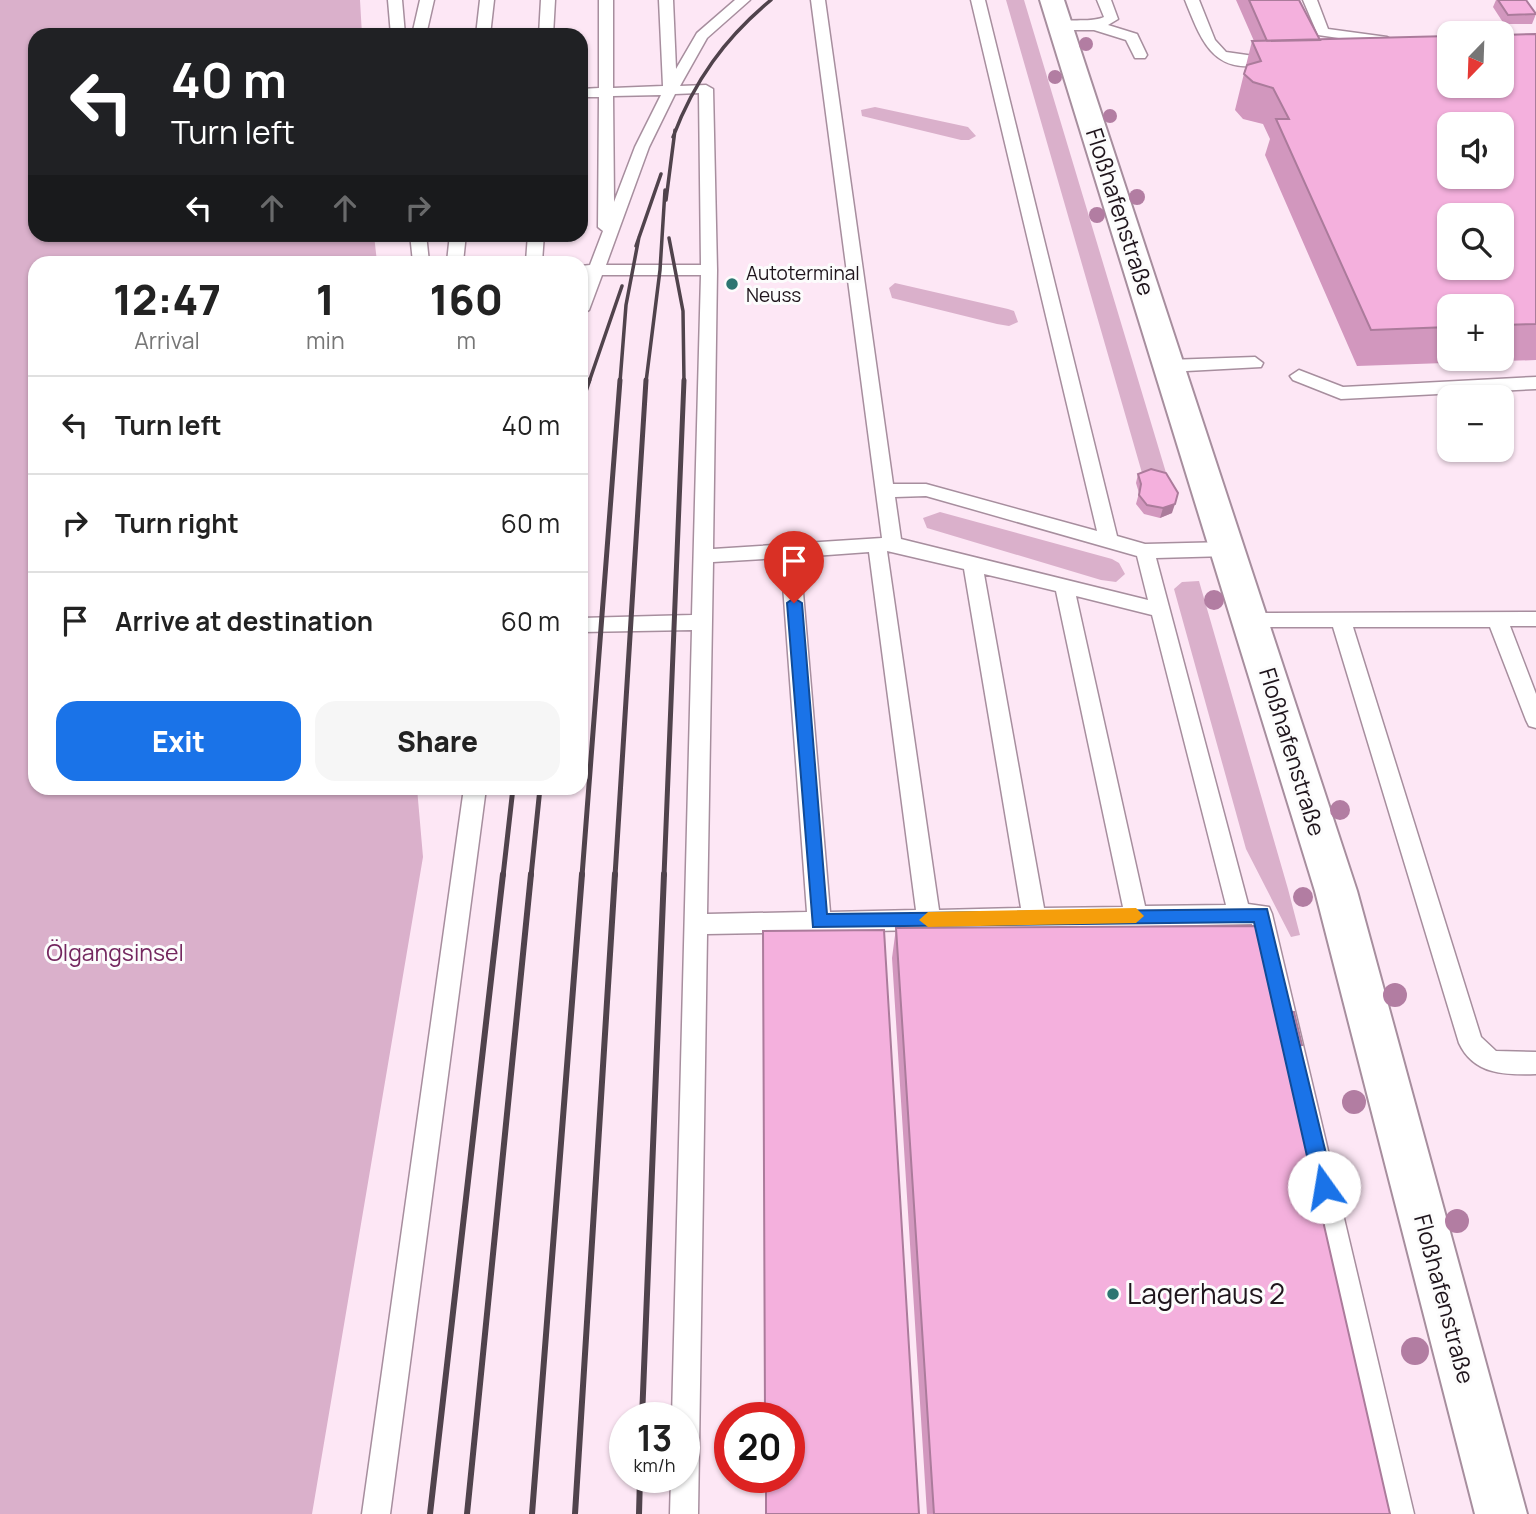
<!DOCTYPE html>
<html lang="en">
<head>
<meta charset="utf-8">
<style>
  :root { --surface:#fff; --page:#f6f6f6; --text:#222; --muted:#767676; --line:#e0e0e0; --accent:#1a73e8 }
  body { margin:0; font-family:Manrope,sans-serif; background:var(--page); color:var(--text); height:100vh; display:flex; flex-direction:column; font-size:26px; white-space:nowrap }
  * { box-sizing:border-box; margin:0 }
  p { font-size:23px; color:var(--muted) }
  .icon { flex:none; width:38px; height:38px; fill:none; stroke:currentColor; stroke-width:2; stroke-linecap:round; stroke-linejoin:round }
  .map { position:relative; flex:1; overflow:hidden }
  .sheet { position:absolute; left:28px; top:256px; width:560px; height:539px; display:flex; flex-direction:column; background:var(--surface); border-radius:21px; box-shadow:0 2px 5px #0004 }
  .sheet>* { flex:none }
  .banner { position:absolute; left:28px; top:28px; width:560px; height:214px; border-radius:21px; box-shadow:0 2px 5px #0004; background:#202124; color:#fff; overflow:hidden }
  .needle { width:46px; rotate:203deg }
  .tools { position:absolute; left:1437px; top:21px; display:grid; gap:14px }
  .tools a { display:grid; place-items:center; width:77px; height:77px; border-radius:14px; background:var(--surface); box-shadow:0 2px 5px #0004; font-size:35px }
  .speed { position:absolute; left:609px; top:1402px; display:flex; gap:14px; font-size:35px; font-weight:700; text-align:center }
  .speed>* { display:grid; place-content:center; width:91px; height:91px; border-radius:50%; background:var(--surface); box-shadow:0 2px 5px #0004; line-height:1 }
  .speed small { font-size:18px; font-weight:400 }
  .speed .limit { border:10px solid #d22; background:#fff; color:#111 }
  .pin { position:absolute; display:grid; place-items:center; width:60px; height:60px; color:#fff; margin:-72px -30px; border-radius:50% 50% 50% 0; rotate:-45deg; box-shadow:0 0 7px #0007 }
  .pin .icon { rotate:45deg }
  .me { position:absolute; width:77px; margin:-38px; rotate:347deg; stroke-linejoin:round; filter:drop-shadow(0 0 5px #0008) }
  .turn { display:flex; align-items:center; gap:24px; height:147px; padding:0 28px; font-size:32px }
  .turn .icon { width:91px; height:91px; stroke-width:2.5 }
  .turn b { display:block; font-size:49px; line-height:60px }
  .lanes { display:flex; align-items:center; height:66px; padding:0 28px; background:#0003; justify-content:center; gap:35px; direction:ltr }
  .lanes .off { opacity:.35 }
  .eta { display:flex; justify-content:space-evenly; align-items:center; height:119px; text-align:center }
  .eta b { font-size:42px; font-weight:800; line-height:49px }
  .button { display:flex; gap:14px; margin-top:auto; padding:14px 28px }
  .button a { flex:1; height:80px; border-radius:21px; background:var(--accent); color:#fff; font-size:28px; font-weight:800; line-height:80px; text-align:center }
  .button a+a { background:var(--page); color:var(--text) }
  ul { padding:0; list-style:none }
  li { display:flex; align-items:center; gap:21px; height:98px; padding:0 28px; border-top:2px solid var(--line) }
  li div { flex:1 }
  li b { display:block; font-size:26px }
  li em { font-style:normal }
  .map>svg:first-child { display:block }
</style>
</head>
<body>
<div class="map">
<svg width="1536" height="1514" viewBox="0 0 1536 1514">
  <rect width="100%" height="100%" fill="#fde7f5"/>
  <path fill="#dab0cb" d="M0,0H360L362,35H35V234L374,235L377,262H35V788H417L423,857L312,1514H0Z
    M1006,0H1024L1167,476L1159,479L1142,473Z
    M875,107L968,127L976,136L969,140H961L862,116L861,110Z
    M895,283L1008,309L1014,311L1018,322L1009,326L997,324L892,298L889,288Z
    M940,512L1112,559L1119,563L1125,574L1116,582L1101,580L927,528L923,518Z
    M1199,581L1288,889L1300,935L1291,937L1246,849L1174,589L1182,582Z"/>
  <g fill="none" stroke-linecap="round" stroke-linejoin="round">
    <defs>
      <path id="service" d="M388,0H402L405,35H391Z
        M420,0H434L426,35H412Z
        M480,0H494L490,35H476Z
        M541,0H555L553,35H539Z
        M599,0H613V88L663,86L659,0H673L676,69L697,33L735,0H750L707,38L680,86L706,85L713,89L717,270L713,549L882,538L811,0H825L893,484H926L1097,531L971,0H985L1117,536L1145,544L1228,542L1237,549L1228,556L1156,558L1248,904L1269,907L1272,914L1414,1514H1386L1252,924L707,934L698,1514H670L671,1477H684V1418H672L692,630L581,632V618L692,615L701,275H602L589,310L581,315V288L586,275L581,274V266L590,265L603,231L598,227L599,97H581V89L599,88ZM699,93L701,265H606L649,147L675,94ZM661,95L635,147L614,202L613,96ZM926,496L1137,556L1148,600L901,539L895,497ZM887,551L964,569L1021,908L939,910ZM869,552L916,910L830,912L800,557ZM781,558L807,912L707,914L713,562ZM984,574L1056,591L1123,907L1044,908ZM1076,596L1152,615L1226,905L1145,906Z
        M1097,0H1111L1118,19L1108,25L1137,34L1147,55L1145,58H1135L1126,40L1094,30H1060L1053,26C1065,16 1088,24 1104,17Z
        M1185,0H1199L1215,40L1226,52L1268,58V64C1213,76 1202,42 1185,0Z
        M1303,0H1317L1328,29L1387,37L1394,41L1387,45L1318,35Z
        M410,234H426L429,262H413Z
        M450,234H466L463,262H447Z
        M528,234H544L542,262H526Z
        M1255,357L1263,363L1261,367L1168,372L1160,366L1168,360Z
        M1299,370L1343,387L1536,377V389L1341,399L1293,380L1290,376Z
        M1536,612V626H1510L1536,694V728L1529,726L1526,720L1490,627H1353L1481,1037L1496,1051L1536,1052V1074C1505,1075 1474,1075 1459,1043L1333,627H1251L1241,620L1251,613Z
        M464,788H486L390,1514H362Z"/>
      <path id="minor" d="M1040,0H1064L1357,891L1527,1514H1475L1315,891Z"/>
    </defs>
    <use href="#service" stroke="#a78e9e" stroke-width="3"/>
    <use href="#minor" stroke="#a78e9e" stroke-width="4"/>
    <use href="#service" fill="#fff" fill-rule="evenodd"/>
    <use href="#minor" fill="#fff" fill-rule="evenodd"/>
    <path stroke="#50434c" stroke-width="3.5" d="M673,137C694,81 725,38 771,0
      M666,200L675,130
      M669,238L683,311L684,382
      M636,246L661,174
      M589,382L622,286
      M620,382L626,305L639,237
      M646,382L660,270L665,190"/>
    <path stroke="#50434c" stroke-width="5" d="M581,404L589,380
      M503,876L513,788
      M531,876L540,788
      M582,876L620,380
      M615,876L646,380
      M664,876L684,380"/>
    <path stroke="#50434c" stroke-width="6" d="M642,1418L664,874
      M430,1514L503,874
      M467,1514L531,874
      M532,1514L582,874
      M575,1514L615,874
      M639,1514L640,1477"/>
  </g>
  <g fill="#b27da2">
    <circle cx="1086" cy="44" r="7"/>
    <circle cx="1055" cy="77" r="7"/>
    <circle cx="1110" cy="116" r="7"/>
    <circle cx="1137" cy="197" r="8"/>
    <circle cx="1097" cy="215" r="8"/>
    <circle cx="1214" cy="600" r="10"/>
    <circle cx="1340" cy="810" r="10"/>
    <circle cx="1303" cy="897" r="10"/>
    <circle cx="1395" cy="995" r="12"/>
    <circle cx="1354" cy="1102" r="12"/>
    <circle cx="1457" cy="1221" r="12"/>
    <circle cx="1415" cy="1351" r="14"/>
  </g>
  <path fill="#d297be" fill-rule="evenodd" d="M1236,0H1299L1320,40L1536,34V360L1357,366L1265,155L1270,139L1263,124L1243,119L1235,110L1252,41H1254ZM1449,306H1502V359H1449Z
    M1496,0H1526L1536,14L1532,24H1504L1493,7Z
    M1138,474L1172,513L1160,518L1144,514L1136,504L1139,493L1136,483Z
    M896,928L1276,1011L1302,1045L1288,1066L1390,1514H927L892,958Z"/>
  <path fill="#ab7b9b" d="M1175,504L1172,513L1160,518L1163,508Z"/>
  <path fill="#f4b0dd" stroke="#ab7b9b" stroke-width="2" fill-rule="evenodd" d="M1249,0H1299L1320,40L1267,41Z
    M1498,0H1526L1536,14L1508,15Z
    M1536,34V324L1502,325V306H1449V327L1371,330L1276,119H1289L1273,88L1253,82L1244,74L1247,65L1261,61L1252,41L1449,36V86H1502V35ZM1449,124H1502V177H1449ZM1449,215H1502V268H1449Z
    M1151,469L1166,473L1178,493L1175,504L1163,508L1147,505L1139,495L1141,484L1138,474Z
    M1256,926L1276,1011L1294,1012L1302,1045L1283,1046L1390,1514H934L896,928Z
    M884,930L919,1514H766V1477H789V1418H765L763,931Z"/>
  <path fill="#1a73e8" stroke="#114b97" stroke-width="2" d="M794,598L802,603L827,914L1267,909L1334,1187L1331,1194L1324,1196L1317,1194L1314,1187L1254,922L813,927L787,603Z"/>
  <path fill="#f59e0b" d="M1136,908L1144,916L1136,923L928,927L919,920L928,912Z"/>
  <g fill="#2d7671" stroke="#fcfcfc" stroke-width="2.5">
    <circle cx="732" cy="284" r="7"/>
    <circle cx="1113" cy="1294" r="7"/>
  </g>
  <g text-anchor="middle" stroke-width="6" stroke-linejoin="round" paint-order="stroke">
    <g font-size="19" fill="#1f151c" stroke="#fcfcfc" text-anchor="start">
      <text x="746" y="280">Autoterminal<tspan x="746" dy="22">Neuss</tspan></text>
    </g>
    <g font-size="23" fill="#1f151c" stroke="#fcfcfc">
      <text transform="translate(1120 212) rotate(72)" y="8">Floßhafenstraße</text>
      <text transform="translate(1292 752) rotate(73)" y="8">Floßhafenstraße</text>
      <text transform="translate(1444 1299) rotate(75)" y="8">Floßhafenstraße</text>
    </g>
    <g font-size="23" fill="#74275f" stroke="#fcfcfc">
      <text x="115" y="961">Ölgangsinsel</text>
    </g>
    <g font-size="28" fill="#1f151c" stroke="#fcfcfc" text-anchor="start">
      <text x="1127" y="1304">Lagerhaus 2</text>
    </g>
  </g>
</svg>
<div class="tools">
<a><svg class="needle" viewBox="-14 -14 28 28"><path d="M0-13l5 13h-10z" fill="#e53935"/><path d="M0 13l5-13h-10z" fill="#767676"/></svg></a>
<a><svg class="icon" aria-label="sound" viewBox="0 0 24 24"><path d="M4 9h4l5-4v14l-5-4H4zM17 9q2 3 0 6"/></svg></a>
<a><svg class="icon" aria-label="search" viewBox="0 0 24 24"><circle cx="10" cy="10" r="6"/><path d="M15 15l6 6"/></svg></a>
<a>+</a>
<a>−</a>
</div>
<div class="speed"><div>13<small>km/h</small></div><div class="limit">20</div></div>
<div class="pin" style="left:794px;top:603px;background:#d93025"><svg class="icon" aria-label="arrive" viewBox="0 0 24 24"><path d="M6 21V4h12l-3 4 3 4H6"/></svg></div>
<svg class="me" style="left:1324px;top:1187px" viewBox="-20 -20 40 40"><circle r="19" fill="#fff"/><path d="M0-13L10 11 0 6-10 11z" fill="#1a73e8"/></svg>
<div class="banner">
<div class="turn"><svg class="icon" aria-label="left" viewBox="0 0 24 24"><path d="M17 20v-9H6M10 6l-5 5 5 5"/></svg><div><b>40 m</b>Turn left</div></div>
<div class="lanes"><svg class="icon" aria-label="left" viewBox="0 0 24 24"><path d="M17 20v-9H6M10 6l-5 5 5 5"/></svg><svg class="icon off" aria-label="ahead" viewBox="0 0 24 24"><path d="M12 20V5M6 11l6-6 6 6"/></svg><svg class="icon off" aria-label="ahead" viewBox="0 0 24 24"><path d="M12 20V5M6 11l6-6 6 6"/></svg><svg class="icon off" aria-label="right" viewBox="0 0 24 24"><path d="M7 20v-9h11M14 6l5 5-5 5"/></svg></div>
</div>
<section class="sheet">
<div class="eta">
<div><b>12:47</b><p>Arrival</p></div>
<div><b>1</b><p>min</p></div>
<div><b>160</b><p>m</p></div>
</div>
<ul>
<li><svg class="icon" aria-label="left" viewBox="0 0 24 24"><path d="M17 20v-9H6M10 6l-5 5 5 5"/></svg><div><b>Turn left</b></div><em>40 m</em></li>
<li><svg class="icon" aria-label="right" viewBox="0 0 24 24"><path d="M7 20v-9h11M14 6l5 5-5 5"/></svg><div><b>Turn right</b></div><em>60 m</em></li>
<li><svg class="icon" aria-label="arrive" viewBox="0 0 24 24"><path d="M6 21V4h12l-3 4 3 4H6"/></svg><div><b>Arrive at destination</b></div><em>60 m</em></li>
</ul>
<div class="button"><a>Exit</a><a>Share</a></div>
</section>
</div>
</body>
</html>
